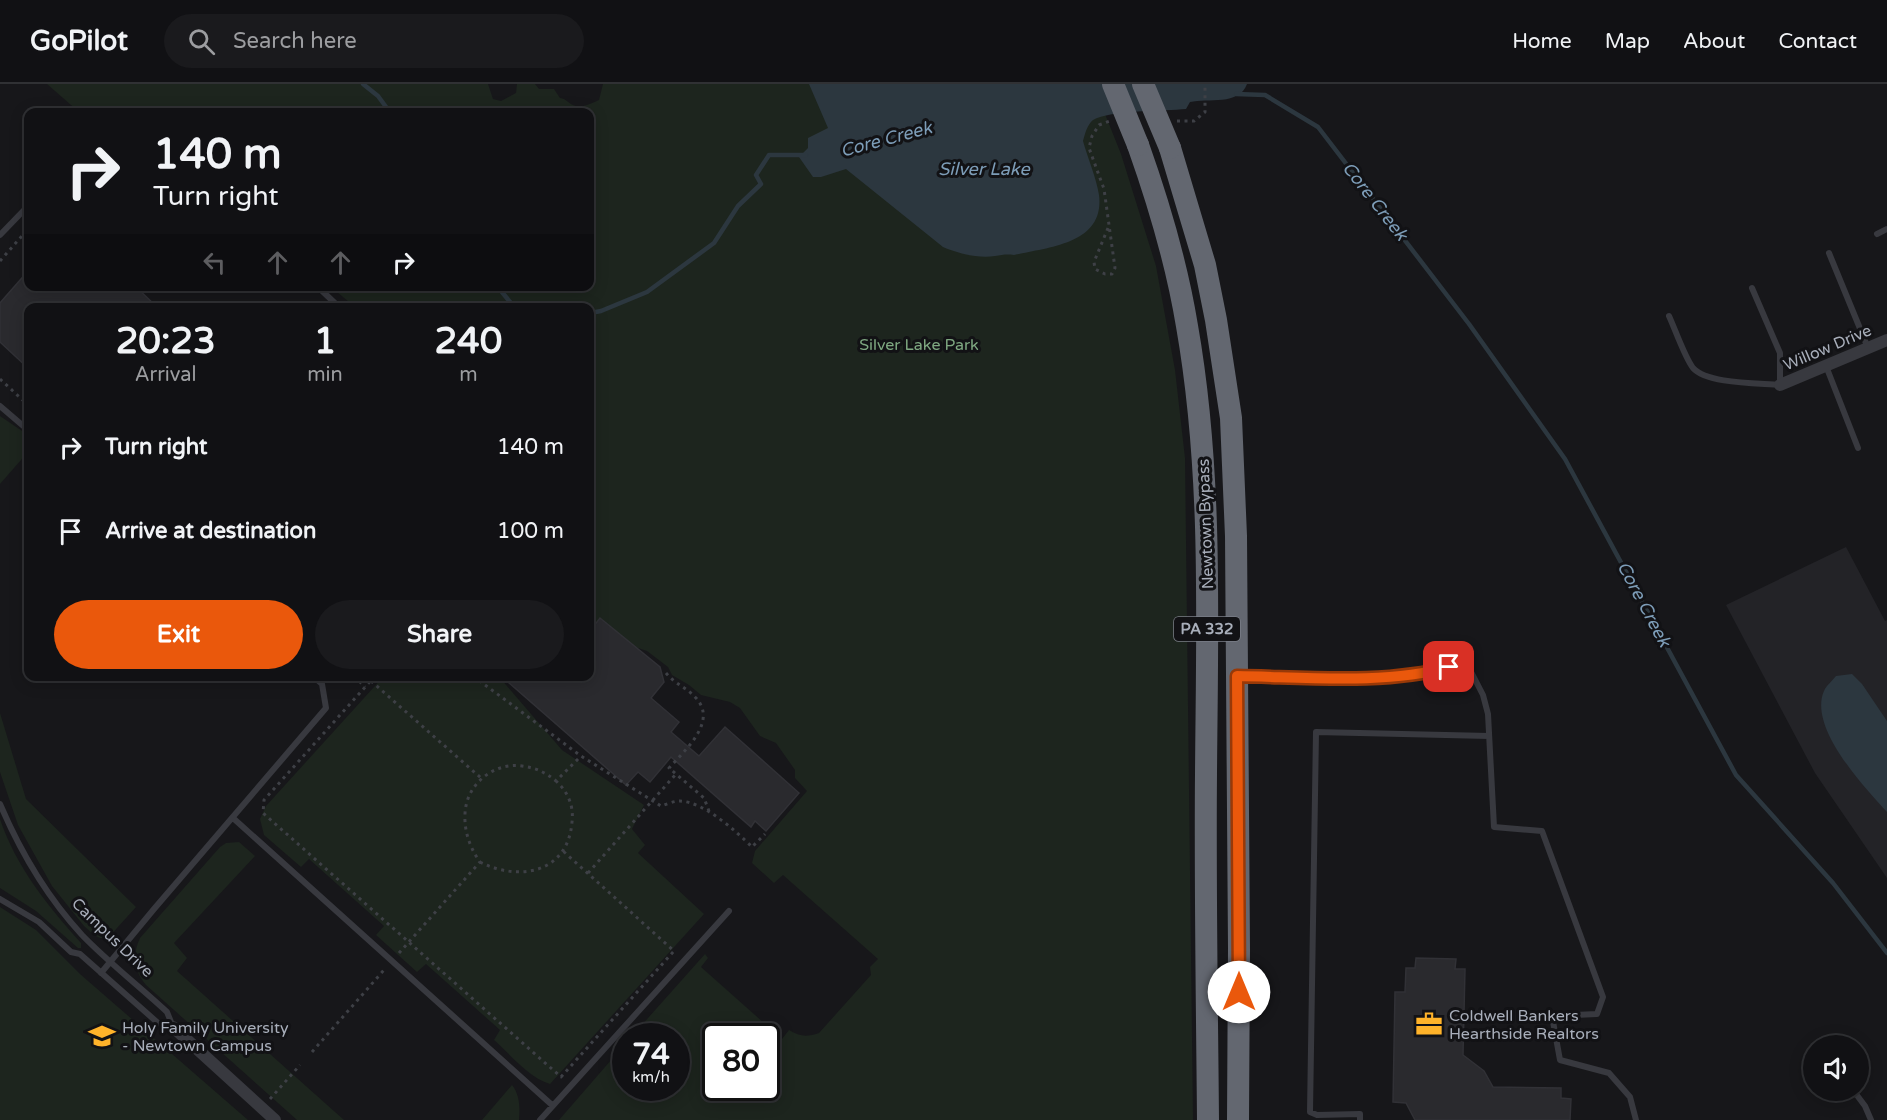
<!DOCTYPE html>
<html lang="en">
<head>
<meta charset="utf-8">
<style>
  :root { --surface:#111114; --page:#1a1a1d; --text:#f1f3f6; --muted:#9c9da0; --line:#303134; --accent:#ea580c }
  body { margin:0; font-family:"Varela Round",sans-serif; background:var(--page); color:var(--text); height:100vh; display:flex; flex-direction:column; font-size:22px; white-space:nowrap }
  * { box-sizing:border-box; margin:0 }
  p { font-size:20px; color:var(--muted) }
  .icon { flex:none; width:33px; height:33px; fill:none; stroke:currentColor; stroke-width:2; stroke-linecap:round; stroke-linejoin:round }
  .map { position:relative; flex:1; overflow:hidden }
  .drawer { position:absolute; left:24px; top:219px; width:570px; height:378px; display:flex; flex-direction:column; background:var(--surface); border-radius:12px; box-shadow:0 3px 15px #0003,0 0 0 2px var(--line) }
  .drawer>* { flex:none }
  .banner { position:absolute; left:24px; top:24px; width:570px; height:183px; border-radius:12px; box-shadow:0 3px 15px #0003,0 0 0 2px var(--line); background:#111114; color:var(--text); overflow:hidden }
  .controls { position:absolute; left:1803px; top:951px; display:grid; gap:12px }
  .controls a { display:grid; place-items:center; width:66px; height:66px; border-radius:50%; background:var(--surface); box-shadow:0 3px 15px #0003,0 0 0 2px var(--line); font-size:30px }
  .speed { position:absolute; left:612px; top:939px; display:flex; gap:12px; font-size:30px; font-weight:700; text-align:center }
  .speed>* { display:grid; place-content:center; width:78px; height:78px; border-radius:50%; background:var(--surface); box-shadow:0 3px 15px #0003,0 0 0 2px var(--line); line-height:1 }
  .speed small { font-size:15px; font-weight:400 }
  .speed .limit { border:3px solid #111; border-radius:9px; background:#fff; color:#111 }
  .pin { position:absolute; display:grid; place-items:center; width:51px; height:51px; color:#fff; margin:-26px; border-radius:12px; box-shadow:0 3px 9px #0006 }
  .me { position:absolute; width:66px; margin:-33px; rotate:0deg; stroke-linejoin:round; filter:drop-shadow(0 0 4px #0008) }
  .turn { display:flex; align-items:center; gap:21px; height:126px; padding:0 30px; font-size:27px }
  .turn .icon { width:78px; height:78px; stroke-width:2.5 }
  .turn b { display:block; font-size:42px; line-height:51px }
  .lanes { display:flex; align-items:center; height:57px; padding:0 30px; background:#0003; justify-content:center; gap:30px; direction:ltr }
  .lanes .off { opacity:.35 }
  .eta { display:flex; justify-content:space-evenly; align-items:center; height:102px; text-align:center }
  .eta b { font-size:36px; font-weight:800; line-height:42px }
  .button { display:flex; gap:12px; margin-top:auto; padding:12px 30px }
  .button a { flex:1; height:69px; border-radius:36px; background:var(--accent); color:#fff; font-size:24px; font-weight:800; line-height:69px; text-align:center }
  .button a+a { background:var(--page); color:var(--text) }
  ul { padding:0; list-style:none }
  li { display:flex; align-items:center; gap:18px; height:84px; padding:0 30px }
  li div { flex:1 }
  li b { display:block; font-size:22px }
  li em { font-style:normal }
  header { display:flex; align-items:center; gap:36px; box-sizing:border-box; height:84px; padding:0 30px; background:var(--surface); border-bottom:2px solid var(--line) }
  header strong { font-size:28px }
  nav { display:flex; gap:33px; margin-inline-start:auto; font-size:21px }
  .search { width:420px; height:54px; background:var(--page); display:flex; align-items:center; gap:15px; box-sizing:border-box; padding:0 21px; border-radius:33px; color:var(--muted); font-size:22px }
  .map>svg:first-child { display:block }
</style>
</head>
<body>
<header>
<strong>GoPilot</strong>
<div class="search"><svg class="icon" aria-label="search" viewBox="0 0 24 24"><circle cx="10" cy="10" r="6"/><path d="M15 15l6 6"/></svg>Search here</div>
<nav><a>Home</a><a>Map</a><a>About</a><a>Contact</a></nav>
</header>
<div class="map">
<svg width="1887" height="1036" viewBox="0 0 1887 1036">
  <rect width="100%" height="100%" fill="#17171a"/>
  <path fill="#232327" d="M1846,463L1885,537L1887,536V794L1815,689L1726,521Z"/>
  <path fill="#1d251e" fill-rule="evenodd" d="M47,0H488L493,15L501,17L516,9L517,0H535L539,5H554L560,14C567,15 568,19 573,21C581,25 592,19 599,16L603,0H1093L1121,70L1156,182L1175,286L1185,374L1193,1036H559L625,960L626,1004H676V952H632L705,870L708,874L701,883L782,955L789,946C800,953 807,953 819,949L871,891L870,883L878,875L783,791L774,799L752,779L755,767L807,707L795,694V686L776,659L760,652L740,624L730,618L701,611L689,601L672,591L668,583L647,567L632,562L600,535L590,547V224L355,223L331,203L590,202V28H79ZM716,952H766V1004H716Z
    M0,332L28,351V368L0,400Z
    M384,592L501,593L500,594L562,666L644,721L632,745L645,761L638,769L704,830L550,1000C528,993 511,971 494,956L500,946L426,880L417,888L376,851L384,842L309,775L301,783L264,751L260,735L266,722Z
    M0,629L26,715L136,823L108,854H100L94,851L84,842L52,802L18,741L0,688Z
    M0,735C16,783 48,822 81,859V864H78L36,827L0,804Z
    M239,758L255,772L174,859L187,874L177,887L344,1036H297L146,901C134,887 132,871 140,854L220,763L226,759Z
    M0,823L36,846L80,890L248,1036H0Z
    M512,1001C520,1011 520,1024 519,1036H482Z"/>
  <path fill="#2c373f" d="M809,0H1247C1239,22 1208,14 1190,18L1186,25C1165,27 1110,26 1093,36C1087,41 1085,50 1083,57C1088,75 1096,93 1099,111C1105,160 1048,163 1014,171C1006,170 1002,171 995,172C979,175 957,169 943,163L846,85L821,93H813L799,73L808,64V54L828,44Z
    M1852,590L1862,600L1887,637V728C1864,703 1808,643 1824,607C1826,602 1833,596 1836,592Z"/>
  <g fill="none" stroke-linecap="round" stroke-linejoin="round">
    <path stroke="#2c373f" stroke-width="4.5" d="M363,0L378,12L389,27L396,28
      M1236,10L1265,11L1318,43L1469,240L1565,375L1736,691L1833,799L1887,869
      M497,202L515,224
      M590,229L601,227L647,208L714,159L738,122L761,100L756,91L769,71H806"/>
  </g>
  <path fill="#2a2a2e" stroke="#313136" stroke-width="1.5" d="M28,187V202H135L158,224H28V284L0,258V219Z
    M600,534L660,583L664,598L651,614L679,638L671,648L699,672L725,643L799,709L766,747L755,737L751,743L671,673L650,698L638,688L626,701L501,592H590V547Z
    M1416,874L1456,875L1455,885H1465L1463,971L1484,987L1493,1003L1561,1004V1014L1571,1015L1570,1036H1415L1406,1019L1393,1018L1395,908H1405L1406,884H1415Z"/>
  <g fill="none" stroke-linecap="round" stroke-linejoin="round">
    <path stroke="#3e4046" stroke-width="3" stroke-dasharray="3 4.5" stroke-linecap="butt" d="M1177,37H1194L1205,28V0
      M1108,144L1094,178L1095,185L1105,190H1112L1115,184L1104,105L1089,64L1092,52L1099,41L1110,37
      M0,177L28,145
      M0,295L28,321
      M666,589C676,601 686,603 695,613C719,637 685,666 669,684L704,714L709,727
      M354,592L365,603
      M375,592L264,716L263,729L561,993L674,867L563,767
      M473,592L581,672L661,722C667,720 674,717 680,717C704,718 736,747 752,763L765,750
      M371,597L481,694
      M480,778C519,798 568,789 572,738C574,722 568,708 556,697
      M588,789L676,690
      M399,869L480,778C470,764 464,747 465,730C466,700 494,678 522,682C536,684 545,688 556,697L581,672
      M312,968L384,886
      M270,1015L300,981"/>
    <path stroke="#38393f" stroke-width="6" d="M1877,150L1887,145
      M0,151L28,122
      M1829,169L1868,264
      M317,202L340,224
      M1669,232C1675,245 1685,274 1693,284C1707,300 1759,299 1780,301V269L1752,204
      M1826,282L1858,364
      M0,322L28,346
      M1241,592L1376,594L1431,588L1466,578L1483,611L1488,630L1494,743L1542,747L1603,913L1597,930L1552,932L1560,976L1609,989L1630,1013L1636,1036
      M0,720C20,767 47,813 82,851C108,878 139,902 167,928L173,943
      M233,734L552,1021
      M0,815L39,838L71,868L80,870L158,939L173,943
      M101,889L154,825L326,624L322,600L313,592
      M1853,1006L1865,1022L1871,1036
      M540,1036L729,827
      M1360,1036V1030L1317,1031L1310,1028L1316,648L1489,652"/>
    <path stroke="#38393f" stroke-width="12" d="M1780,301L1887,256
      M173,943L275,1036"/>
    <path stroke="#636770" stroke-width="22" d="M1138,61C1159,120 1177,181 1187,242C1213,390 1207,541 1206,690C1205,806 1207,921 1208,1036
      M1170,64L1205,181L1216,236L1231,334L1236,452L1239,865L1238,1036"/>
    <path stroke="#636770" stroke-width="22" d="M1113,0L1138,61
      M1143,0L1170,64"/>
  </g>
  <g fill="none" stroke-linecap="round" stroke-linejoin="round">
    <defs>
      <path id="route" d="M1239,908L1237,592C1304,593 1385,601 1449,583"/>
    </defs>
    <use href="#route" stroke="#983908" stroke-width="15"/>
    <use href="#route" stroke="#ea580c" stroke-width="10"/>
  </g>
  <defs>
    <symbol id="office-bare" viewBox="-9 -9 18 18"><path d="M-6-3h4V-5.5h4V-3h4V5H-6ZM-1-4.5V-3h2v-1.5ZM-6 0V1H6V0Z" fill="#ffb32a" stroke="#121215" stroke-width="2.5" paint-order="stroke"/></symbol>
    <symbol id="university-bare" viewBox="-9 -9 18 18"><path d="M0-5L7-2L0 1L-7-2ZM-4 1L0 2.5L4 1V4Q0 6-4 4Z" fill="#ffb32a" stroke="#121215" stroke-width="2.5" paint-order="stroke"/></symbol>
  </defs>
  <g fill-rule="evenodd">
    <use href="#office-bare" x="1410" y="921" width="38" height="38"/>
    <use href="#university-bare" x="83" y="933" width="38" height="38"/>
  </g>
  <g text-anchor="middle" stroke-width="6" stroke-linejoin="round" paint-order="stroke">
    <rect fill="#121215" stroke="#7b7f88" stroke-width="1.5" x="1174" y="533" width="66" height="24" rx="4.5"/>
    <g font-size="15" font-weight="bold" fill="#a8aeba">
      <text x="1207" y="550">PA 332</text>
    </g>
    <g font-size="16" fill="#7ea780" stroke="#121215">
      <text x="919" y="266">Silver Lake Park</text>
    </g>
    <g font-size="16" fill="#a8aeba" stroke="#121215">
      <text transform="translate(1827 263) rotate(-23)" y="6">Willow Drive</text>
      <text transform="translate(1205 440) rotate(-92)" y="6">Newtown Bypass</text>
      <text transform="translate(113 853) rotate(44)" y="6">Campus Drive</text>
    </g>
    <g font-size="16" fill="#a8aeba" stroke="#121215" text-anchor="start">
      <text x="1449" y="937">Coldwell Bankers<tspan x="1449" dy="18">Hearthside Realtors</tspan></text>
      <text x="122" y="949">Holy Family University<tspan x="122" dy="18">- Newtown Campus</tspan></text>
    </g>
    <g font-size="18" font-style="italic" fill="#7d9db8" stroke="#121215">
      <text transform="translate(886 55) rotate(-15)" y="6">Core Creek</text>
      <text x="984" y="91">Silver Lake</text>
      <text transform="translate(1375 117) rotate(52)" y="6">Core Creek</text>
      <text transform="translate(1644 520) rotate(62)" y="6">Core Creek</text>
    </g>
  </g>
</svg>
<div class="controls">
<a><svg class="icon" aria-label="sound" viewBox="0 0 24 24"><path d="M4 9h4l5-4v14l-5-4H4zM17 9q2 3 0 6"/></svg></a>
</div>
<div class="speed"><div>74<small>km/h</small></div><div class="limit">80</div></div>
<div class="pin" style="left:1449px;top:583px;background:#d93025"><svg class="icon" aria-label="arrive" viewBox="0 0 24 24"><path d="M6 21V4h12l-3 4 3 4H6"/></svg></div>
<svg class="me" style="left:1239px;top:908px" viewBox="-20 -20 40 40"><circle r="19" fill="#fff"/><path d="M0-13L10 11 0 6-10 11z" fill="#ea580c"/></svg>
<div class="banner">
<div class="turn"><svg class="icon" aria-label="right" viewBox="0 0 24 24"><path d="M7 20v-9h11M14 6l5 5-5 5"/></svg><div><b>140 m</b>Turn right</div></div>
<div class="lanes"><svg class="icon off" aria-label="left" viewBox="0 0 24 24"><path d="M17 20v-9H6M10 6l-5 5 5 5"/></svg><svg class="icon off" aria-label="ahead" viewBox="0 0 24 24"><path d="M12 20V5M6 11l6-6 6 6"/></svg><svg class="icon off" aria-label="ahead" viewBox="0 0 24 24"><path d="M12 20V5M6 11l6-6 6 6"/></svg><svg class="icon" aria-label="right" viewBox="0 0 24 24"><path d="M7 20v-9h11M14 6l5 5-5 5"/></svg></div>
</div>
<section class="drawer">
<div class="eta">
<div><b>20:23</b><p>Arrival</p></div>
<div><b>1</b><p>min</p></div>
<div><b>240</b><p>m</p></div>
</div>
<ul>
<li><svg class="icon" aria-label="right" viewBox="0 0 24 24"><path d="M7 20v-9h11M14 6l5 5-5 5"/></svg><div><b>Turn right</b></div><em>140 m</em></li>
<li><svg class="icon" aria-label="arrive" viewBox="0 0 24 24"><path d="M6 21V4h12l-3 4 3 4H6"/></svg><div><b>Arrive at destination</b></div><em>100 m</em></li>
</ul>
<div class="button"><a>Exit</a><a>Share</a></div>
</section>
</div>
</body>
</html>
